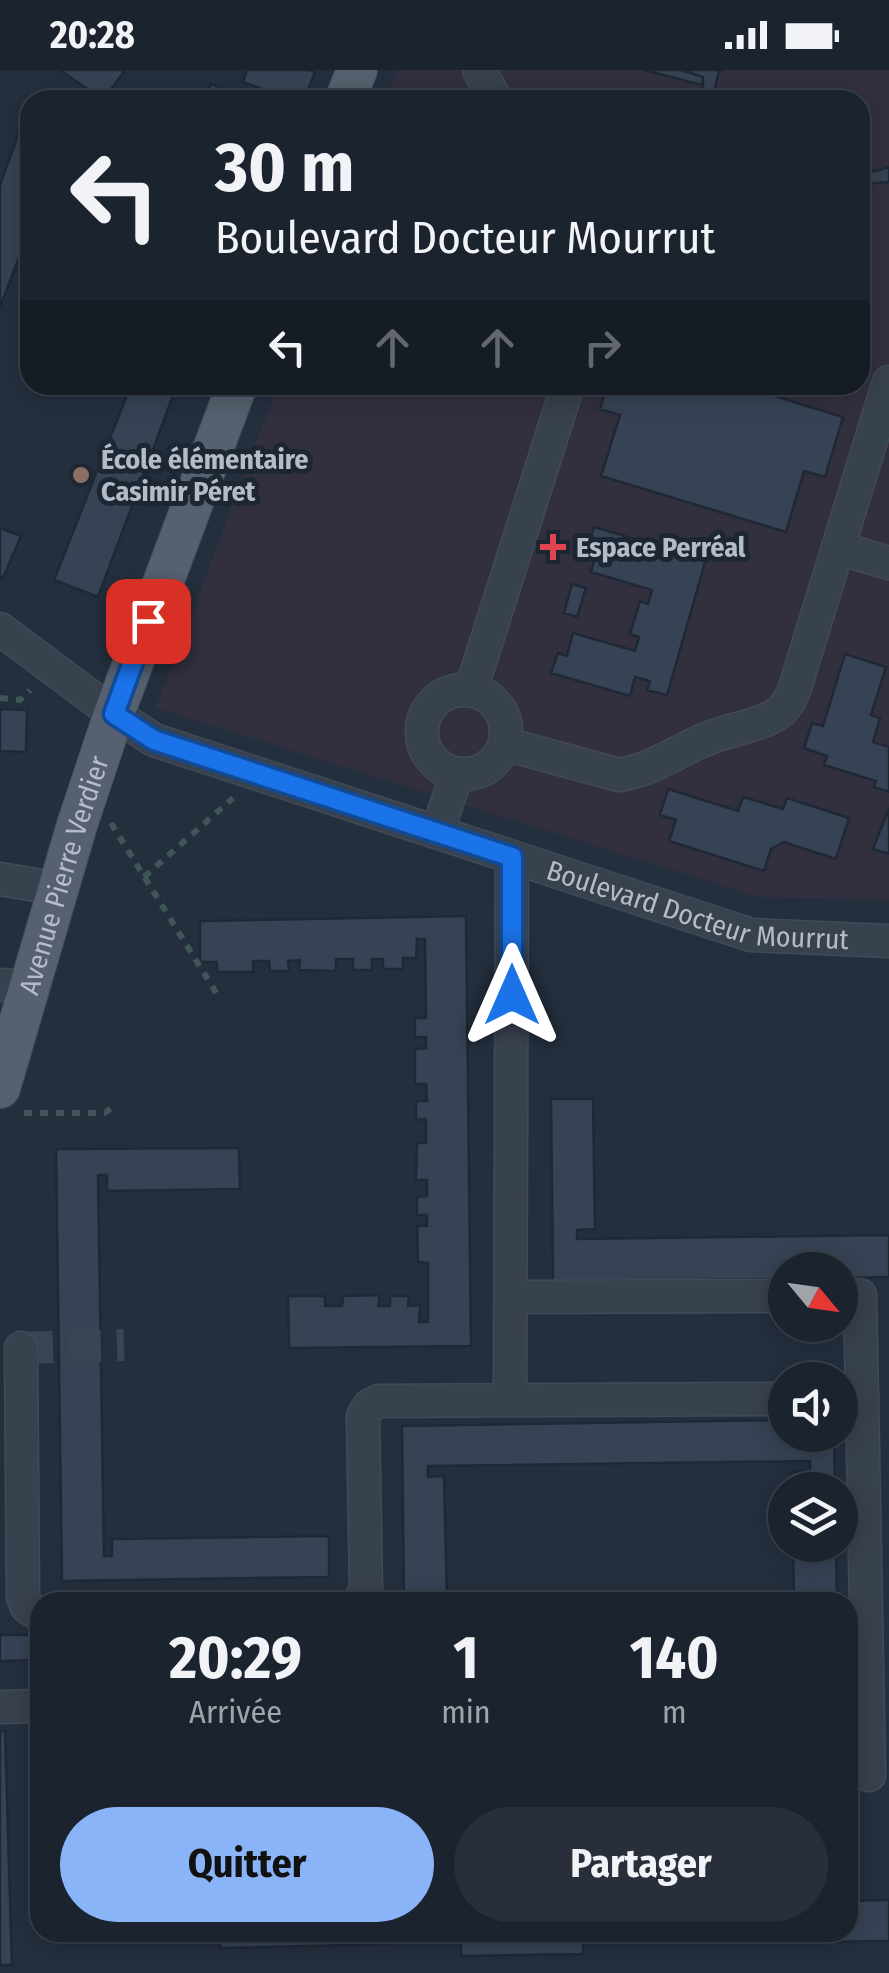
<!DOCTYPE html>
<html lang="fr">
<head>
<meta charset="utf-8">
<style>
  :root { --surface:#1b232e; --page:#282f3a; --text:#f1f3f6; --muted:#a0a4aa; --line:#39404a; --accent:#8ab4f8 }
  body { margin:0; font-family:"Fira Sans Condensed",sans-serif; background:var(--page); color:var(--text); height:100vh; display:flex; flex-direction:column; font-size:38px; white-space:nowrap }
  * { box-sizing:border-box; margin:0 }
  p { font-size:32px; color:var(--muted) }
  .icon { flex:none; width:55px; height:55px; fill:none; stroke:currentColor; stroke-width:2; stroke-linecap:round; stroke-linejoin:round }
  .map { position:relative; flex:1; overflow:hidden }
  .details { position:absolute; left:30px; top:1522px; width:828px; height:350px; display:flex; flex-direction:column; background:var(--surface); border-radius:30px; box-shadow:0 5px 25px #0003,0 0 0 2px var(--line) }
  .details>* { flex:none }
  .guide { position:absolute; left:20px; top:20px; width:850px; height:305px; border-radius:30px; box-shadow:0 5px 25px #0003,0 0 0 2px var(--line); background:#1b232e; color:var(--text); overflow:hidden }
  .needle { width:65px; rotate:119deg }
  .buttons { position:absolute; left:768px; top:1182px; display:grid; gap:20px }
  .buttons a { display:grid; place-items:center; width:90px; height:90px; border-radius:50%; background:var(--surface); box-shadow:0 5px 25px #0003,0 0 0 2px var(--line); font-size:50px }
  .pin { position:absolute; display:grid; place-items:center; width:85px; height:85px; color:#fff; margin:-42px; border-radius:20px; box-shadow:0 5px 15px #0006 }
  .me { position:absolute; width:110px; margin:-55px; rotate:0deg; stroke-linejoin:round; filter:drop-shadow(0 0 8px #0008) }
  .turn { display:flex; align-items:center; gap:35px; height:210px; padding:0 30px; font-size:45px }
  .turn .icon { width:130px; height:130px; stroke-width:2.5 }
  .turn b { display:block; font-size:70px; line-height:85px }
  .lanes { display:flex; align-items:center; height:95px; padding:0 30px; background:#0003; justify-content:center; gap:50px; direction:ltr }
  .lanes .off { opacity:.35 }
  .eta { display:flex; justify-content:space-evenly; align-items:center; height:170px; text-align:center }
  .eta b { font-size:60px; font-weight:700; line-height:70px }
  .action { display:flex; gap:20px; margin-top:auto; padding:20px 30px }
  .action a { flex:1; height:115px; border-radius:60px; background:var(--accent); color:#111; font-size:40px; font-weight:700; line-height:115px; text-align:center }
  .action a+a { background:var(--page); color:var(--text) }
  .status { display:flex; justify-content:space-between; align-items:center; height:70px; padding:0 50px; background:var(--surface); direction:ltr }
  .status svg { height:28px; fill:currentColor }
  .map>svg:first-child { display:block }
</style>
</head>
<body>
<div class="status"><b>20:28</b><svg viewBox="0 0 49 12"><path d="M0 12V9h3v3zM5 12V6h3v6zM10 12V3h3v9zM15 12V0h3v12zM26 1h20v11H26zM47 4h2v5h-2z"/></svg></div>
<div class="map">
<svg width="889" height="1903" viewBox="0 0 889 1903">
  <rect width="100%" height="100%" fill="#242f3e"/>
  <path fill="#32303f" d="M397,0H889V830L759,827L156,638L278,315H860V30H386Z"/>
  <path fill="#364354" stroke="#1f2835" stroke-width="2.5" d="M60,0H125L103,30Z
    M247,0H310L315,2L304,30H261L264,20L243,12Z
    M644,0H681L703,7L702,15Z
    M681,0H722L719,1L715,17L717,30H703V7Z
    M211,14L237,25L235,30L223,27L222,30H205Z
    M29,35L30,159L0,237V115Z
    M889,97V112L860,114V100L876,101Z
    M131,315H177L98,527L54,510Z
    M607,315H738L843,347L825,407L804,401L786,462L601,406L620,345L600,339Z
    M594,457L686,484L691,469L710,475L667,625L647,620L650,611L635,607L630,626L551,603L558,583L567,586L573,563L635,581L639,567L630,564L640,531L648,534L652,520L591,502L597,480L588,477Z
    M0,458L21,466L3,508L0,506Z
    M572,514L586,518L577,547L564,543Z
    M845,584L886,597L871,645L880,648L873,672L889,677V722L874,717L876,711L824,695L827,686L804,678L812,653L823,656Z
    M0,639L27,640L26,682L0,681Z
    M668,719L738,741L743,727L783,739L787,728L849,748L836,789L784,772L771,779L764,801L669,771L676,750L660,745Z
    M889,738V784L873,779Z
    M466,846L471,1276L289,1278L288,1226H325V1236H342L343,1226L380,1225L378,1236H390V1226H409L408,1236L420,1235L419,1252H428V1193L418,1192L417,1156H427V1145H417V1127L427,1126V1110H416L417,1073H426V1049L416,1050V1031H427L426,1014H415V979L426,978V967H415V948H426L425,869H417L416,888H403V899H383V889H372V900H353V889H336V901L299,900L300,890L288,891L289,901H270L269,891H253V902H217V892H200V851Z
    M551,1029H593L595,1159L577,1160V1169L889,1165V1207L840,1208V1200H785V1209L553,1212Z
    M239,1078L240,1119L107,1121V1105H98L104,1486H112V1469L329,1466V1507L62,1511L56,1079Z
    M785,1350V1365H834L835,1420H792V1402L810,1401V1391L428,1396V1407L444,1406L447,1531L486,1532H404L402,1356Z
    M793,1475H836L837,1532H794Z
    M0,1565H40V1590L0,1591Z
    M0,1661H5L12,1895H0Z
    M889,1830V1871L799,1872V1862H848V1831Z
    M220,1862H390V1874L220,1878Z
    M461,1862H583V1884L461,1886Z"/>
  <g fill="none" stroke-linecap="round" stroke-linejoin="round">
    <path stroke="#3a4453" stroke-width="32" stroke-dasharray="32 16" stroke-linecap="butt" d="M21,1278L124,1275"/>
    <defs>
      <g id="minor">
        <path d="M479,0L496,30"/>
        <path d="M838,478L889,493"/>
        <path id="s1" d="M0,559L114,644L154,670L751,865L889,871"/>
        <circle cx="464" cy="662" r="42"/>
        <path d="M471,620L568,315"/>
        <path d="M505,674L619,705C654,700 681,678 714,666C735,658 764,655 781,641C793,630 797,612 801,598L889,312"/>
        <path d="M437,762L457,704"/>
        <path d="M0,809L60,819"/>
        <path d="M0,915L31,917"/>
        <path d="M860,1225L862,1328"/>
        <path d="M513,1227L785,1226"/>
        <path d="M21,1278L23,1527L27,1537L40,1545"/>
        <path d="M840,1328H862L869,1705"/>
        <path d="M510,1329L512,787"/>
        <path d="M359,1532L366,1519L363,1346L369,1336L379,1331L785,1329"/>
        <path d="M0,1637L40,1636"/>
      </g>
      <g id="major">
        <path d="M345,30L357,0"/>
        <path id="s2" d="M0,1018L77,755L114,644L237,315"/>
      </g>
    </defs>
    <use href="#minor" stroke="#414a57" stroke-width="35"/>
    <use href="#major" stroke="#414a57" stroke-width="42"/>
    <path stroke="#3f5557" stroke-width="6" stroke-dasharray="8 8" stroke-linecap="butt" d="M0,628L20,630L30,620
      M111,753L220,929
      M144,807L233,728
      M24,1043H105L115,1035"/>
    <use href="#minor" stroke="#38414e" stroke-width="32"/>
    <use href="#major" stroke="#56606e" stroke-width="40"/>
  </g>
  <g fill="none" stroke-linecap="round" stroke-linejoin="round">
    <defs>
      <path id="route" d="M148,551L114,644L154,670L512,787V925"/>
    </defs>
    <use href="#route" stroke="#114b97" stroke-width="25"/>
    <use href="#route" stroke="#1a73e8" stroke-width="18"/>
  </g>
  <circle fill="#8d6e63" stroke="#1d2633" stroke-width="4" cx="81" cy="405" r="10"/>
  <path fill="#e0444e" stroke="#1d2633" stroke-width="4" d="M548 462h10v10h10v10h-10v10h-10v-10h-10v-10h10z"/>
  <g text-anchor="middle" stroke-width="10" stroke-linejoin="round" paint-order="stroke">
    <g font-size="28" font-weight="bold" fill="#b4bcc9" stroke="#1d2633" text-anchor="start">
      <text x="101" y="399">École élémentaire<tspan x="101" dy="32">Casimir Péret</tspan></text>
      <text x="576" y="487">Espace Perréal</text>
    </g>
    <g font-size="28" fill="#b4bcc9" stroke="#1d2633">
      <text dy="10" stroke="none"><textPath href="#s2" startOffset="222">Avenue Pierre Verdier</textPath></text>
      <text dy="10" stroke="none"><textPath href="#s1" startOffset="760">Boulevard Docteur Mourrut</textPath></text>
    </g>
  </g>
</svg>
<div class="buttons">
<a><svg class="needle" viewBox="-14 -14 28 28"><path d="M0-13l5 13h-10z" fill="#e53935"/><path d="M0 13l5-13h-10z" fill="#a0a4aa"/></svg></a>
<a><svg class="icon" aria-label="sound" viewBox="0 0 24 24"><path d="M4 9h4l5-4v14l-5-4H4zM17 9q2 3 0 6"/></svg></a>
<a><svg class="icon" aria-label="layers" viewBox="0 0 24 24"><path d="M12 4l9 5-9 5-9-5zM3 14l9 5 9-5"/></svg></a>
</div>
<div class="pin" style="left:148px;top:551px;background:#d93025"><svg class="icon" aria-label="arrive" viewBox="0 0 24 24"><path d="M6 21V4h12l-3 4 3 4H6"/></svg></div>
<svg class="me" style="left:512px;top:925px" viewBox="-20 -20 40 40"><path d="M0-17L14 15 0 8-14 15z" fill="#1a73e8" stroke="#fff" stroke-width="4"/></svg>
<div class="guide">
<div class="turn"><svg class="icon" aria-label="left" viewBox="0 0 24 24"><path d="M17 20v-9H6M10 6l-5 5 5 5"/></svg><div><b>30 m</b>Boulevard Docteur Mourrut</div></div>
<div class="lanes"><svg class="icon" aria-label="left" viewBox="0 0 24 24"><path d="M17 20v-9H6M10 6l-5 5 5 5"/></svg><svg class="icon off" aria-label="ahead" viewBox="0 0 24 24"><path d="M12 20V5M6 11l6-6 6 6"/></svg><svg class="icon off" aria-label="ahead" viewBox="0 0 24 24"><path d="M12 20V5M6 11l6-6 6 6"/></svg><svg class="icon off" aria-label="right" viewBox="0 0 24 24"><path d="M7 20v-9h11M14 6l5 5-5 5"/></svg></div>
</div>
<section class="details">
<div class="eta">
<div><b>20:29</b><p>Arrivée</p></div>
<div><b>1</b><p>min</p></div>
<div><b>140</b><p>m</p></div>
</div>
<div class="action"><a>Quitter</a><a>Partager</a></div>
</section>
</div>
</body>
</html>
